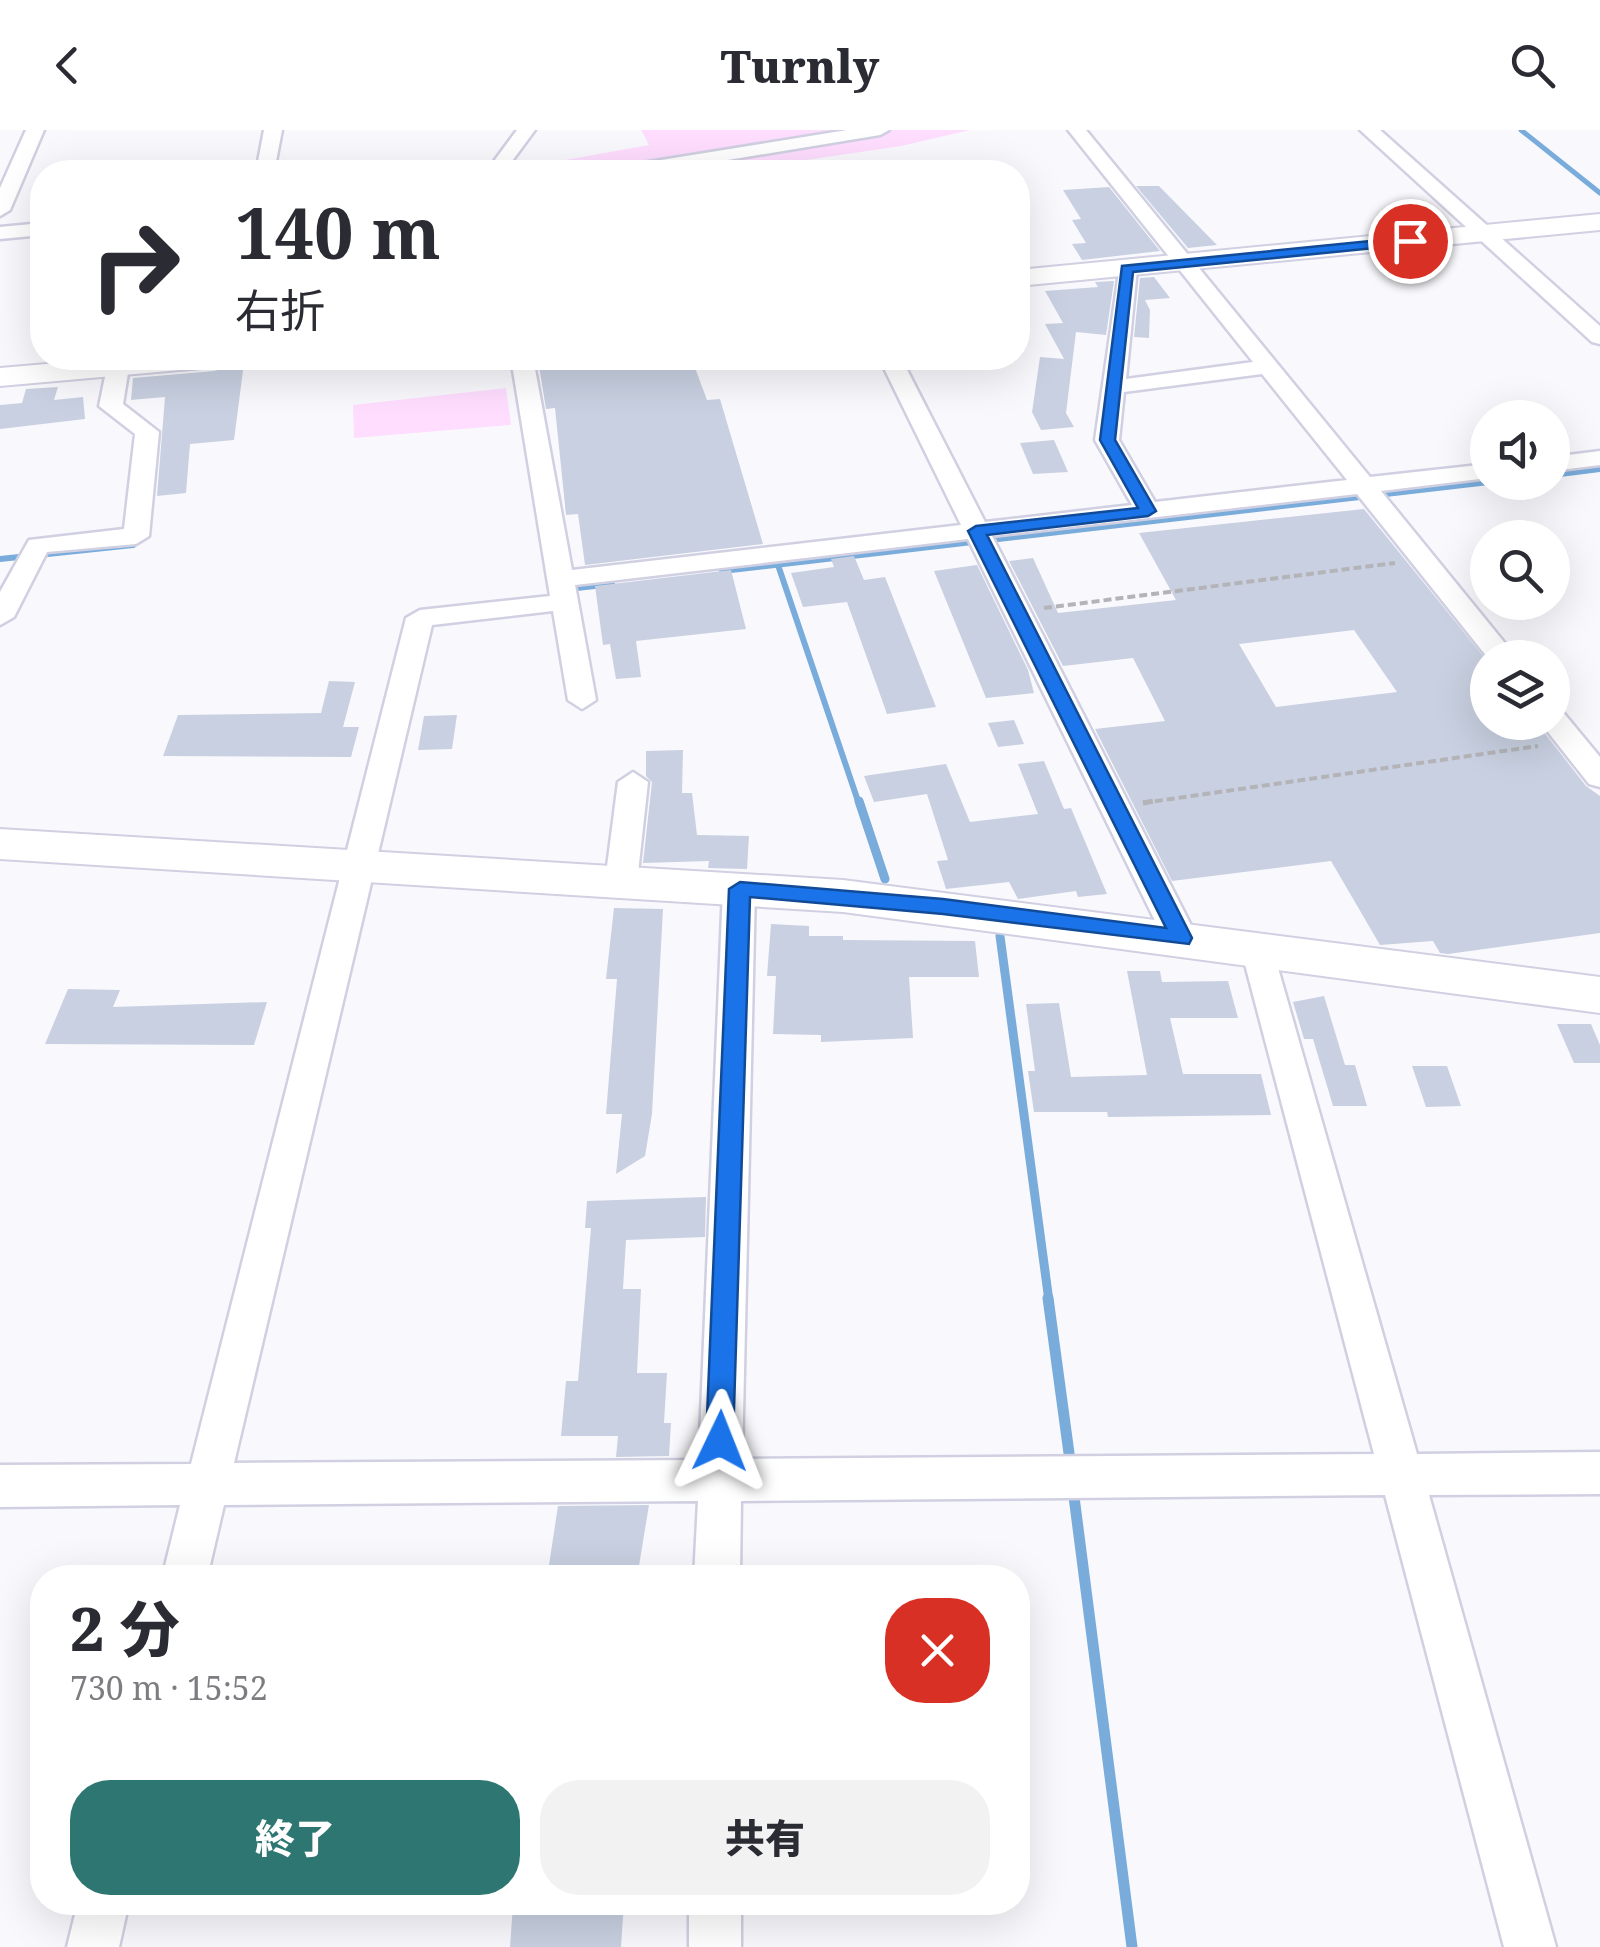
<!DOCTYPE html>
<html lang="ja">
<head>
<meta charset="utf-8">
<style>
  :root { --surface:#fff; --page:#f2f2f3; --text:#2b2b33; --muted:#7c7c81; --accent:#2e7671 }
  body { margin:0; font-family:"Noto Serif","Noto Sans JP",serif; background:var(--page); color:var(--text); height:100vh; display:flex; flex-direction:column; font-size:38px; white-space:nowrap }
  * { box-sizing:border-box; margin:0 }
  p { font-size:32px; color:var(--muted) }
  .icon { flex:none; width:55px; height:55px; fill:none; stroke:currentColor; stroke-width:2; stroke-linecap:round; stroke-linejoin:round }
  .map { position:relative; flex:1; overflow:hidden }
  .side { position:absolute; left:30px; top:1435px; width:1000px; height:350px; display:flex; flex-direction:column; background:var(--surface); border-radius:40px; box-shadow:0 10px 40px #0002 }
  .side>* { flex:none }
  .top-card { position:absolute; left:30px; top:30px; width:1000px; height:210px; border-radius:40px; box-shadow:0 10px 40px #0002; background:#fff; color:var(--text); overflow:hidden }
  .fabs { position:absolute; left:1470px; top:270px; display:grid; gap:20px }
  .fabs a { display:grid; place-items:center; width:100px; height:100px; border-radius:50%; background:var(--surface); box-shadow:0 10px 40px #0002; font-size:50px }
  .pin { position:absolute; display:grid; place-items:center; width:85px; height:85px; color:#fff; margin:-42px; border:5px solid #fff; border-radius:50%; box-shadow:0 2px 10px #0007 }
  .me { position:absolute; width:110px; margin:-55px; rotate:2deg; stroke-linejoin:round; filter:drop-shadow(0 0 8px #0008) }
  .turn { display:flex; align-items:center; gap:35px; height:210px; padding:0 40px; font-size:45px }
  .turn .icon { width:130px; height:130px; stroke-width:2.5 }
  .turn b { display:block; font-size:70px; line-height:85px }
  .round { display:grid; place-items:center; flex:none; width:105px; height:105px; border-radius:40px; background:var(--page) }
  .head { display:flex; align-items:center; justify-content:space-between; height:170px; padding:0 40px }
  h1 { font-size:60px; font-weight:800; line-height:75px }
  .button { display:flex; gap:20px; margin-top:auto; padding:20px 40px }
  .button a { flex:1; height:115px; border-radius:40px; background:var(--accent); color:#fff; font-size:40px; font-weight:800; line-height:115px; text-align:center }
  .button a+a { background:var(--page); color:var(--text) }
  header { display:flex; justify-content:space-between; align-items:center; height:130px; padding:0 40px; background:var(--surface); font-size:45px; font-weight:800 }
  .map>svg:first-child { display:block }
</style>
</head>
<body>
<header><svg class="icon" aria-label="back" viewBox="0 0 24 24"><path d="M15 5l-7 7 7 7"/></svg>Turnly<svg class="icon" aria-label="search" viewBox="0 0 24 24"><circle cx="10" cy="10" r="6"/><path d="M15 15l6 6"/></svg></header>
<div class="map">
<svg width="1600" height="1817" viewBox="0 0 1600 1817">
  <rect width="100%" height="100%" fill="#f9f9fd"/>
  <path fill="#feddfe" d="M641,0H970L901,16L724,42H498L649,15Z
    M506,258L511,295L354,308L353,275Z"/>
  <g fill="none" stroke-linecap="round" stroke-linejoin="round">
    <path stroke="#79acdb" stroke-width="5" d="M1521,0L1600,63"/>
    <path stroke="#79acdb" stroke-width="6" d="M1552,345L1600,339
      M0,429L133,415
      M778,435L859,674
      M722,441L1489,352
      M568,459L612,454"/>
    <path stroke="#79acdb" stroke-width="9" d="M859,671L885,749
      M1000,806L1049,1171"/>
    <path stroke="#79acdb" stroke-width="11" d="M1048,1168L1071,1338
      M1073,1359L1132,1817"/>
  </g>
  <path fill="#c8d0e1" fill-rule="evenodd" d="M1136,56H1159L1217,115L1188,118Z
    M1109,57L1160,121L1082,130L1072,114L1086,113L1072,90L1081,89L1063,60Z
    M1154,147L1170,168L1145,170L1150,180L1149,208L1134,207L1140,148Z
    M1114,151L1106,205L1076,202L1066,283L1074,297L1041,300L1032,282L1040,227L1064,229L1045,194L1063,193L1045,161L1098,157L1095,152Z
    M557,228H685L687,236L694,235L707,270L720,269L763,414L585,435L578,384L566,385L555,278L546,279L538,230Z
    M244,233L234,310L190,314L186,363L157,366L165,267L131,270L133,248L214,241Z
    M58,257L54,270L83,267L85,289L0,299V275L22,273L26,259Z
    M1054,310L1068,342L1033,344L1020,313Z
    M1364,379L1488,532V592H1536L1586,656L1600,666V803L1448,824L1440,823L1433,811L1380,815L1331,731L1172,751L1095,599L1165,591L1133,528L1063,536L1009,431L1033,428L1058,483L1176,470L1139,403ZM1354,500L1397,562L1276,577L1239,514Z
    M854,426L864,450L885,447L936,577L887,584L847,472L803,477L791,443L834,437L831,429Z
    M977,435L1028,540L1034,563L986,568L934,441Z
    M731,440L746,499L636,511L641,547L616,549L610,514L603,515L595,456Z
    M329,551L355,552L343,597H359L351,627L163,626L178,585L321,583Z
    M457,585L452,619L418,620L424,586Z
    M1014,590L1024,614L998,617L988,593Z
    M683,620L682,663H692L697,705L749,706L747,739L708,738L709,731L643,733L652,652L646,646V621Z
    M1044,631L1064,679L1071,678L1107,764L1078,767L1076,761L1018,769L1009,752L946,759L937,731L948,730L927,664L874,672L864,646L946,634L970,692L1038,684L1018,634Z
    M614,778L663,779L652,984L645,1026L616,1044L622,984H606L617,849H606Z
    M771,794L809,796V806H843V810L975,811L979,847H909L913,908L821,912V905L773,904L776,846H767Z
    M1127,841H1160L1162,852L1228,851L1238,888H1170L1183,944H1261L1271,985L1108,987L1107,982H1034L1028,941H1035L1026,874L1059,873L1071,947L1147,945Z
    M68,859L120,860L113,877L267,872L254,915L45,914Z
    M1324,866L1345,935H1355L1367,976H1333L1313,909H1304L1293,872Z
    M1557,894H1591L1600,915V933H1574Z
    M1412,936H1447L1461,976L1426,977Z
    M706,1067L705,1107L626,1110L623,1159H641L637,1243H667L664,1293H671L669,1326L616,1327L618,1306H561L566,1251H578L591,1098H585L587,1071Z
    M649,1375L637,1448H547L558,1376Z
    M573,1772H624L621,1817H510L513,1774Z"/>
  <g fill="none" stroke-linecap="round" stroke-linejoin="round">
    <defs>
      <path id="street" d="M26,0H44L10,80L0,86V58Z
        M264,0H282L274,42H256Z
        M517,0H535L504,42H486Z
        M847,0H889L880,5L655,42H615L624,36Z
        M1068,0H1086L1370,347L1488,334V348L1381,361L1517,528H1488L1357,364L992,406L1198,809L1193,818L1181,821L1169,818L1164,809L968,409L575,455L596,570L582,579L568,570L553,481L432,495L234,1333L699,1330L723,759L728,751H750L755,759L742,1329L1374,1324L1241,819L1246,810L1258,807L1270,810L1417,1324L1600,1322V1364L1429,1365L1556,1817H1504L1385,1365L741,1371L740,1448H694L698,1371L224,1375L207,1448H162L180,1375L0,1377V1335L191,1334L406,488L420,480L550,466L511,228H533L572,440L961,395L879,228H901L985,392L1132,375L1095,310L1120,135H1134L1137,139L1126,249L1253,232ZM1262,244L1347,350L1155,372L1119,310L1124,262Z
        M1360,0H1380L1600,196V214L1592,212Z
        M42,93V105L0,109V97Z
        M118,230L129,237L123,274L159,302L149,406L136,414L47,422L14,487L0,495V462L29,410L124,399L135,304L99,276L107,237Z
        M1600,321V335L1552,341V327Z
        M1552,579L1562,581L1600,627V657L1589,654L1540,592H1552Z
        M633,642L648,652L637,752L632,760H610L605,752L618,652Z
        M78,1772H129L119,1817H67Z
        M689,1772H741V1817H689Z"/>
      <path id="secondary" d="M1600,84V100L1018,156V140Z
        M117,228H229L214,237L0,256V238Z
        M0,699L843,750L1600,847V883L843,782L0,729Z"/>
    </defs>
    <use href="#street" stroke="#d0d0e2" stroke-width="5"/>
    <use href="#secondary" stroke="#d0d0e2" stroke-width="4"/>
    <path stroke="#b4b4b8" stroke-width="4" stroke-dasharray="8 4" stroke-linecap="butt" d="M1044,478L1395,433
      M1143,673L1538,616"/>
    <path stroke="#b4b4b8" stroke-width="5" stroke-dasharray="10 5" stroke-linecap="butt" d="M1143,673L1154,671"/>
    <use href="#street" fill="#fff" fill-rule="evenodd"/>
    <use href="#secondary" fill="#fff" fill-rule="evenodd"/>
  </g>
  <path fill="#1a73e8" stroke="#114b97" stroke-width="2.5" d="M1410,107L1415,114L1133,142L1115,310L1156,381L1148,386L987,405L1192,808L1189,814L943,784L750,767L733,1311L729,1320L720,1324L710,1320L706,1311L729,759L740,752L943,769L1166,798L968,401L976,396L1138,378L1100,310L1122,136Z"/>
</svg>
<div class="fabs">
<a><svg class="icon" aria-label="sound" viewBox="0 0 24 24"><path d="M4 9h4l5-4v14l-5-4H4zM17 9q2 3 0 6"/></svg></a>
<a><svg class="icon" aria-label="search" viewBox="0 0 24 24"><circle cx="10" cy="10" r="6"/><path d="M15 15l6 6"/></svg></a>
<a><svg class="icon" aria-label="layers" viewBox="0 0 24 24"><path d="M12 4l9 5-9 5-9-5zM3 14l9 5 9-5"/></svg></a>
</div>
<div class="pin" style="left:1410px;top:111px;background:#d93025"><svg class="icon" aria-label="arrive" viewBox="0 0 24 24"><path d="M6 21V4h12l-3 4 3 4H6"/></svg></div>
<svg class="me" style="left:720px;top:1311px" viewBox="-20 -20 40 40"><path d="M0-17L14 15 0 8-14 15z" fill="#1a73e8" stroke="#fff" stroke-width="4"/></svg>
<div class="top-card">
<div class="turn"><svg class="icon" aria-label="right" viewBox="0 0 24 24"><path d="M7 20v-9h11M14 6l5 5-5 5"/></svg><div><b>140 m</b>右折</div></div>
</div>
<section class="side">
<div class="head"><div><h1>2 分</h1><p>730 m · 15:52</p></div><a class="round" style="background:#d93025;color:#fff"><svg class="icon" aria-label="close" viewBox="0 0 24 24"><path d="M6 6l12 12M18 6L6 18"/></svg></a></div>
<div class="button"><a>終了</a><a>共有</a></div>
</section>
</div>
</body>
</html>
